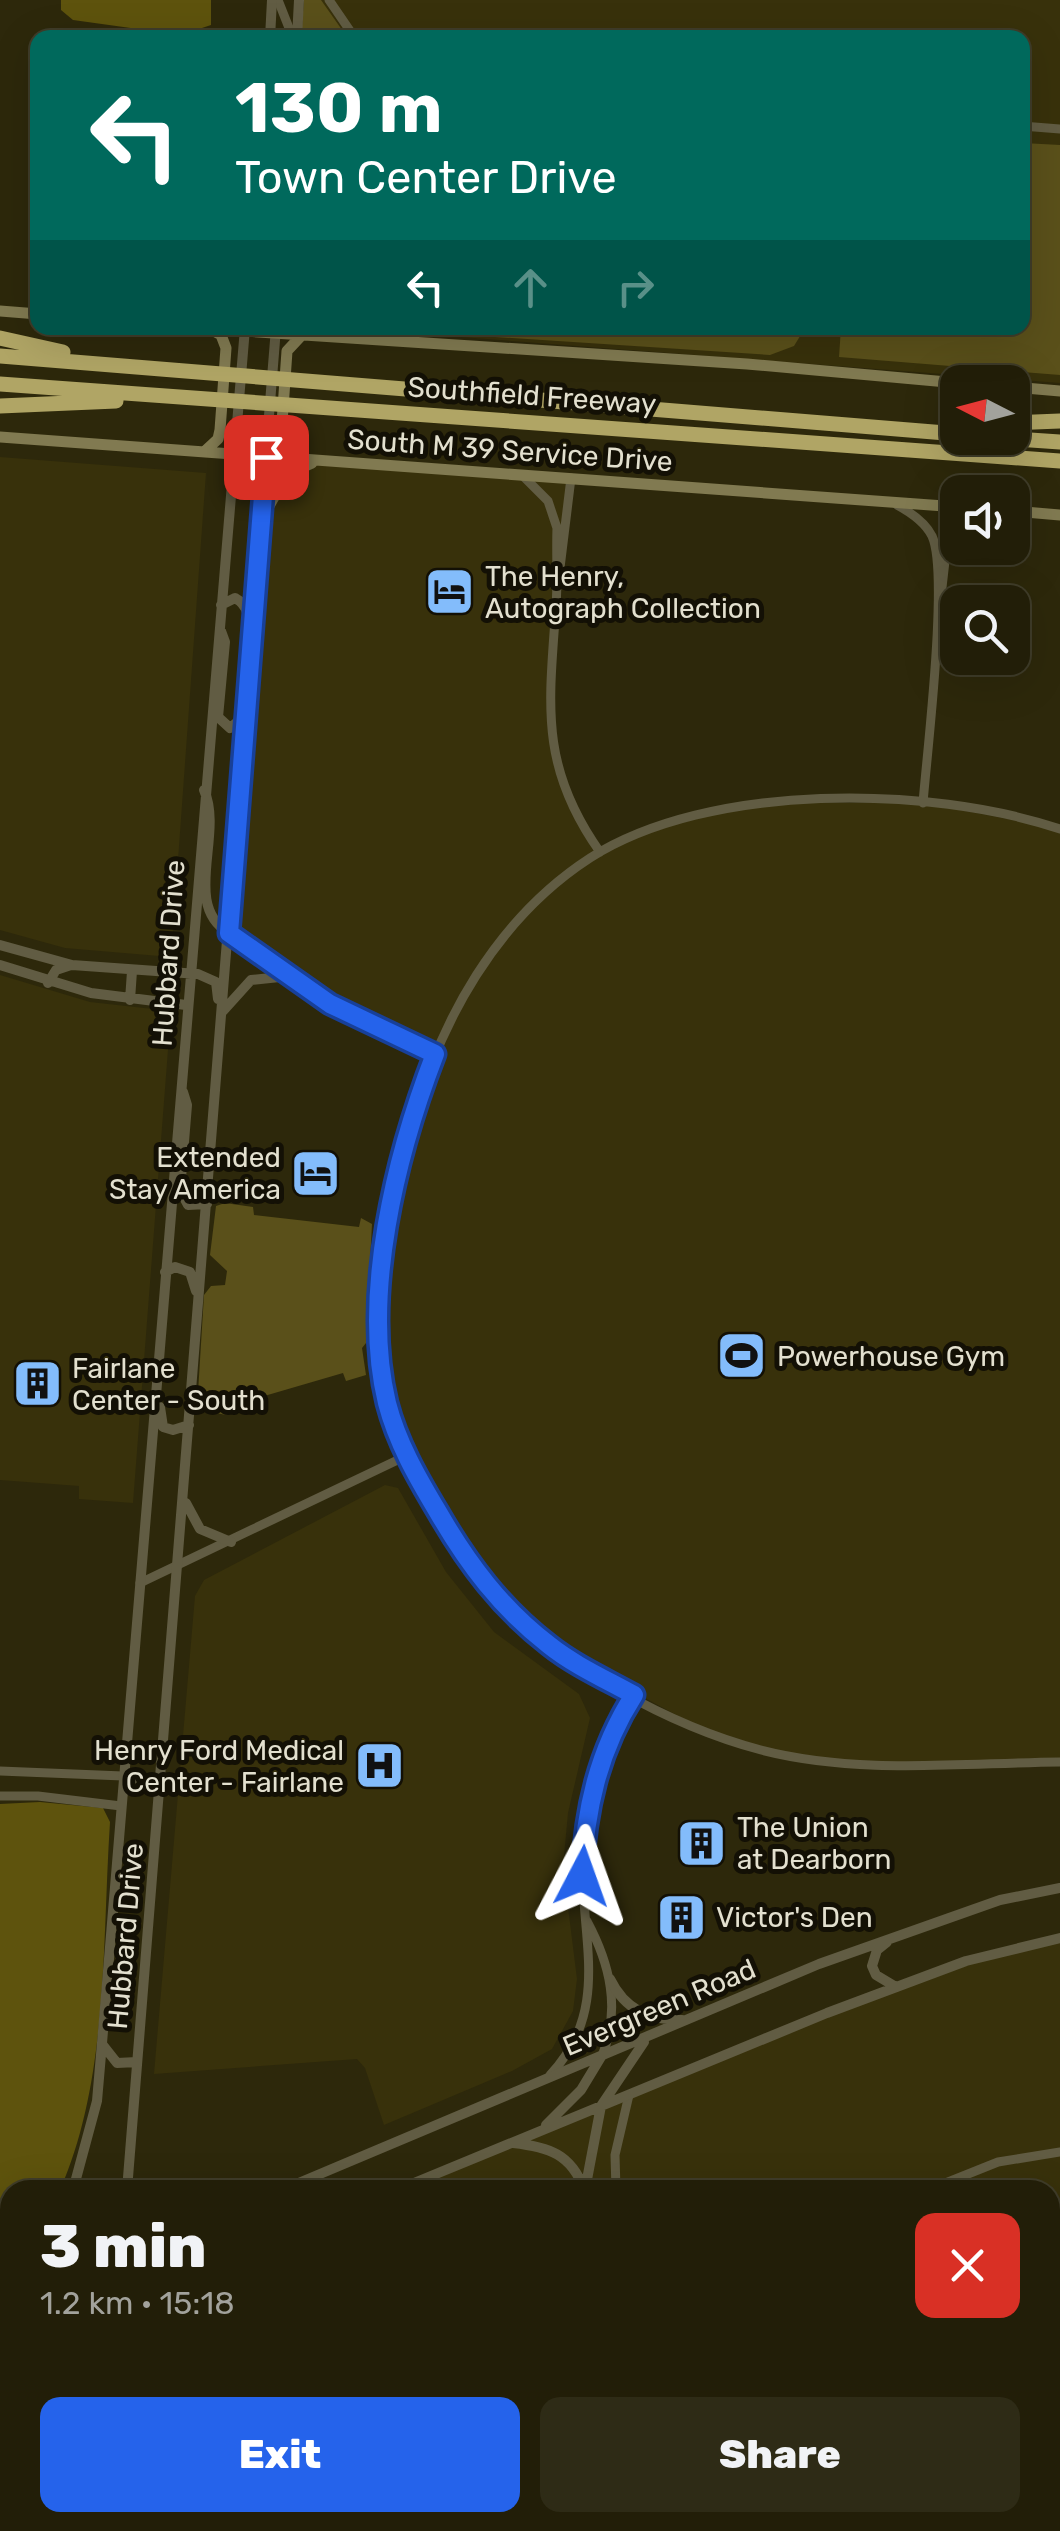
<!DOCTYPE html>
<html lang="en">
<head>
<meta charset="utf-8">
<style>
  :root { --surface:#221e08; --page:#2e2b16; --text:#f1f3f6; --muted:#a2a29c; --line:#3f3c29; --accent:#2563eb }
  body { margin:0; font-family:Rubik,sans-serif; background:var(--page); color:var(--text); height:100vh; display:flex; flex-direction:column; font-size:38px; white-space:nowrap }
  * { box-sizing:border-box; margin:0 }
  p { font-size:32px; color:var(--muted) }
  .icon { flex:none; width:55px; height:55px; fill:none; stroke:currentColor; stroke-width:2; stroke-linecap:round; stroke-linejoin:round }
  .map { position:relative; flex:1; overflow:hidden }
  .sheet { position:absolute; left:0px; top:2180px; width:1060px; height:352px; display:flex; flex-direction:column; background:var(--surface); border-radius:30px 30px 0 0; box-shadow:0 10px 40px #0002,0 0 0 2px var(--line) }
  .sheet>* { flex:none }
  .banner { position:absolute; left:30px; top:30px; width:1000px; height:305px; border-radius:20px; box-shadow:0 10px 40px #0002,0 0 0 2px var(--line); background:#00695c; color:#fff; overflow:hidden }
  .needle { width:65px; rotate:276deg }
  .buttons { position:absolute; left:940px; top:365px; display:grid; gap:20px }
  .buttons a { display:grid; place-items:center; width:90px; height:90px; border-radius:20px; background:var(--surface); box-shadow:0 10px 40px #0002,0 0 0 2px var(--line); font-size:50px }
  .pin { position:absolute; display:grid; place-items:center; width:85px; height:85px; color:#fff; margin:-42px; border-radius:20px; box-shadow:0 5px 15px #0006 }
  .me { position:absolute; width:110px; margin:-55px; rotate:4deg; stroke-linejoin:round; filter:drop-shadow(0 0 8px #0008) }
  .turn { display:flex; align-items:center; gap:35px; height:210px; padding:0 40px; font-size:45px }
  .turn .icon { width:130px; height:130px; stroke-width:2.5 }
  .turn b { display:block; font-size:70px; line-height:85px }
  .lanes { display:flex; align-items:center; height:95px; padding:0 40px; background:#0003; justify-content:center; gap:50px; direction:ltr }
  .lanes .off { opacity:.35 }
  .round { display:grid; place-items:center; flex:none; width:105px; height:105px; border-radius:20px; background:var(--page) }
  .head { display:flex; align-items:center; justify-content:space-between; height:170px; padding:0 40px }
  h1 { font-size:60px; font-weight:800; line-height:75px }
  .button { display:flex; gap:20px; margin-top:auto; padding:20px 40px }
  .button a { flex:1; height:115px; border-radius:20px; background:var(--accent); color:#fff; font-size:40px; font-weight:800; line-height:115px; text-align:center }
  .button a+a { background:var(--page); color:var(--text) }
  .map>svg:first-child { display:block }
</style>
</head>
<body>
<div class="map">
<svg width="1060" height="2531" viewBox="0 0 1060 2531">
  <rect width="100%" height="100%" fill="#2d280b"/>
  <path fill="#38310b" d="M306,0H1060V383L343,328H1022V38H304Z
    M0,457L206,473L171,957L65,948L0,930Z
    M266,457L571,478L558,579L552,752L600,852L627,837L758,803H923L1060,829V1762L924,1765L812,1760L708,1732L550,1647L483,1582L397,1432L380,1343L392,1201L434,1054L359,1020L229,933Z
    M0,975L90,1002L171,1011L133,1503L79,1499V1486L0,1480Z
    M385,1485L398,1488L446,1572L494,1632L579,1694L590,1718L568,1813L563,1867L577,1979L573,2011L552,2049L512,2071L384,2125L365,2068L357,2059L154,2074L195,1596L204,1580Z
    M1060,1940V2524L1049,2531H0V2412L10,2404V2522H1050V2190H403L743,2049L966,1963Z"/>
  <path fill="#5a501a" d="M304,0H321L347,37L301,38Z
    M1023,143L1060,145V375L839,357L841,328H1022Z
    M357,328H805L794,346L770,355Z
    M225,1203L253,1207L254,1215L359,1227L361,1218L372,1224L366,1343L362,1348L366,1375L346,1381L343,1373L237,1404L238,1411L226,1415L197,1409L204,1295L211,1286L225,1285L227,1271L210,1255L216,1206Z"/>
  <path fill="#5e530d" d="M61,0H211V25L181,35L73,20L61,10Z
    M40,1802L103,1808L110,1822C102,1942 109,2078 60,2190H10V2280L0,2294V1804Z"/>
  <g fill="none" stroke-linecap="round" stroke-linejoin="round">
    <path stroke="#615c43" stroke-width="9" d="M278,0L293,38
      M329,0L355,38
      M1022,126L1060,129
      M524,477L548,501L557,528C556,554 558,580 556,606C549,705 539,766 600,852
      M897,505C910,512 925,522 932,536C949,573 927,752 923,803
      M559,576L571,478
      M941,596L949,526L957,507
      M1060,829C929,785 709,782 590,858C496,919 440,1021 411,1126C388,1205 372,1293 382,1375C388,1421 408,1461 431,1500C450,1534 469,1567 495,1597C557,1665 673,1727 761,1750C859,1775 960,1763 1060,1762
      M229,933L330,1004L435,1054
      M140,1583L406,1456
      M0,1771L123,1776
      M0,1796H38L121,1806
      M587,1921C610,1964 621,2009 602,2056
      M550,2075C615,2006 577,1931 583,1847C588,1792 605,1742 634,1695
      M616,2190L615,2155L629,2095
      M928,2190L998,2162L1060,2152
      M0,2442L10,2446
      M79,2522L82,2531
      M107,2531L126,2522
      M1035,2531L1047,2522"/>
    <path stroke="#615c43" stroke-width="10" d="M270,38L272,0
      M297,38L299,0
      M221,605L235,598C252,607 248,624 248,640
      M221,631L225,642L218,717L230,728L248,713
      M204,790C224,835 181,905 229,933
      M0,945L72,965L198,974L216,982L218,999
      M0,965L91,993L186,1005
      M48,983L56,970L71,965
      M130,1000L132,971
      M223,1011L251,980L289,976
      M183,1092L187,1105L180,1190L188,1205L207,1204
      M165,1272L175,1267L190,1272L196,1291
      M160,1407L163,1427L173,1430L189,1425
      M186,1503L200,1529L231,1542
      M123,1776L145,1780L158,1793
      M887,1942L877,1950L872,1966L876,1975L896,1987
      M610,1979C625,2010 649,2020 682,2020
      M102,2044L117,2063L137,2062
      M546,2125L581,2090L601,2057
      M513,2143C549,2147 571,2154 584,2189
      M73,2190L97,2101L102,2043L245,328
      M127,2190L276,328
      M282,2190L819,1964L1000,1900L1060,1888
      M397,2190L827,2013L966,1961L1060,1938
      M585,2190L601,2106L644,2042
      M0,2317L10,2302
      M0,2412L10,2404"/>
    <path stroke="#817a51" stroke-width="11" d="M0,311L38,314
      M197,328L747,364L958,383
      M1012,387L1060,391
      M0,437L958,507
      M204,452L218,439L220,430L226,348L221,335L212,330
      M297,459L286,450L281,437L287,351L301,336
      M1012,511L1060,515
      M263,517C276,493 285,473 312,463"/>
    <path stroke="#b0a565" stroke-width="15" d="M0,338L63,352
      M0,356L958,434
      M0,384L1060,461
      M0,406L116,401
      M1012,423L1060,421
      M1002,438L1060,442"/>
  </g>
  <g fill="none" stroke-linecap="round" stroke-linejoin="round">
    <defs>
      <path id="route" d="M266,457L229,933L330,1004L435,1054C396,1155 361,1295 387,1403C397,1442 417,1477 438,1512C468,1564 501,1608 549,1645C574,1665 605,1679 634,1695C598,1751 585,1811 582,1876"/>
    </defs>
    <use href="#route" stroke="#184099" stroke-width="25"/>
    <use href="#route" stroke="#2563eb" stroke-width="18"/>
  </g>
  <defs>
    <symbol id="hotel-square" viewBox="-11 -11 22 22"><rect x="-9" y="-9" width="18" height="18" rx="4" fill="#83bcfb" stroke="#131005"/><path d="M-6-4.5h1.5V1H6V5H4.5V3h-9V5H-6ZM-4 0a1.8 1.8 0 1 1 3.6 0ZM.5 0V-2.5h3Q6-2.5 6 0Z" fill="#111"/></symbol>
    <symbol id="stadium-square" viewBox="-11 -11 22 22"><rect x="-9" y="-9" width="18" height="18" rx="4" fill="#83bcfb" stroke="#131005"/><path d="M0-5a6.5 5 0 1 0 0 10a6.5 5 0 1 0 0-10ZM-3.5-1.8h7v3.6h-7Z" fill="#111"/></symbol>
    <symbol id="building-square" viewBox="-11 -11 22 22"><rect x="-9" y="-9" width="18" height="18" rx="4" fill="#83bcfb" stroke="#131005"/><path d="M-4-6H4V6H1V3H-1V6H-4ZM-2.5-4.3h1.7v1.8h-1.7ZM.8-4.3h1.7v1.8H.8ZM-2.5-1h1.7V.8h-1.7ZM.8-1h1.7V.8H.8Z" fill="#111"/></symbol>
    <symbol id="hospital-square" viewBox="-11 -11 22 22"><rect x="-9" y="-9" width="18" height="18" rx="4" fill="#83bcfb" stroke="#131005"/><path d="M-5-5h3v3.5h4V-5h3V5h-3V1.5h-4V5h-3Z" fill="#111"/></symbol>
  </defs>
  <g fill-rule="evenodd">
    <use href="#hotel-square" x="422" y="564" width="55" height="55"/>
    <use href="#hotel-square" x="288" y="1146" width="55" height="55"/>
    <use href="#stadium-square" x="714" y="1328" width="55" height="55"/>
    <use href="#building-square" x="10" y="1356" width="55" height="55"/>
    <use href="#hospital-square" x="352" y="1738" width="55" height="55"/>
    <use href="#building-square" x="674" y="1816" width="55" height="55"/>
    <use href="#building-square" x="654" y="1890" width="55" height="55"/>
  </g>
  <g text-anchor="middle" stroke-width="10" stroke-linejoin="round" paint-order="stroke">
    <g font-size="28" fill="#e3e0cf" stroke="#131005">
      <text transform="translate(532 395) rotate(4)" y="10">Southfield Freeway</text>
      <text transform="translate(510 450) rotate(4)" y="10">South M 39 Service Drive</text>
      <text transform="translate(168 953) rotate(-86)" y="10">Hubbard Drive</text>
      <text transform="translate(125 1936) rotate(-85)" y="10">Hubbard Drive</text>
      <text transform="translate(659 2007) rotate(-23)" y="10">Evergreen Road</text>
    </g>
    <g font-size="28" fill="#e3e0cf" stroke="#131005" text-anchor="start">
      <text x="485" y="586">The Henry,<tspan x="485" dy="32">Autograph Collection</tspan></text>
      <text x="281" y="1167" text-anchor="end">Extended<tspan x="281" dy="32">Stay America</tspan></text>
      <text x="777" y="1366">Powerhouse Gym</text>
      <text x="72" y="1378">Fairlane<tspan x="72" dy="32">Center - South</tspan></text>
      <text x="344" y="1760" text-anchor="end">Henry Ford Medical<tspan x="344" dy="32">Center - Fairlane</tspan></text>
      <text x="737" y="1837">The Union<tspan x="737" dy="32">at Dearborn</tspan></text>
      <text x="716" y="1927">Victor's Den</text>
    </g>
  </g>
</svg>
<div class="buttons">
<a><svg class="needle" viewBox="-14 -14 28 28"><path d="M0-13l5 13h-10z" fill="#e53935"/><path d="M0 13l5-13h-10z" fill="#a2a29c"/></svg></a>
<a><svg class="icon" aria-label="sound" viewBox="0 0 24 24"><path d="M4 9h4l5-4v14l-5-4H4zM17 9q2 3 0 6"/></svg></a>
<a><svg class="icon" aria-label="search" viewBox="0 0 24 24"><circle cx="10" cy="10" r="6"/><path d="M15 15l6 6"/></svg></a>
</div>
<div class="pin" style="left:266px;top:457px;background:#d93025"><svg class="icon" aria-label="arrive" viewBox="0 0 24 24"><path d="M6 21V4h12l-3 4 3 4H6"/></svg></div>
<svg class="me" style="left:582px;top:1876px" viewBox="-20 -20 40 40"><path d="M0-17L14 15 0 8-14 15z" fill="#2563eb" stroke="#fff" stroke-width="4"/></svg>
<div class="banner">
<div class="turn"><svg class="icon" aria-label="left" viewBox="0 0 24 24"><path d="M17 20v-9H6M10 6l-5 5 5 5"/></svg><div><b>130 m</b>Town Center Drive</div></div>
<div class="lanes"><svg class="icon" aria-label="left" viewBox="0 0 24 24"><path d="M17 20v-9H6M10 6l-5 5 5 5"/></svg><svg class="icon off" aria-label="ahead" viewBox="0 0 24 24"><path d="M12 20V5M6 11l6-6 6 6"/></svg><svg class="icon off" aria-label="right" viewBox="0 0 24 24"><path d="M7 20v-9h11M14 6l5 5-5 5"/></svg></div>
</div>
<section class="sheet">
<div class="head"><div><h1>3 min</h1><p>1.2 km · 15:18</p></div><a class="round" style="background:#d93025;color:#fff"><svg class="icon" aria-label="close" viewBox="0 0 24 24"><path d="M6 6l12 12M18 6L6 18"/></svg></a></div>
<div class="button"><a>Exit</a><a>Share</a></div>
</section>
</div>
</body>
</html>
